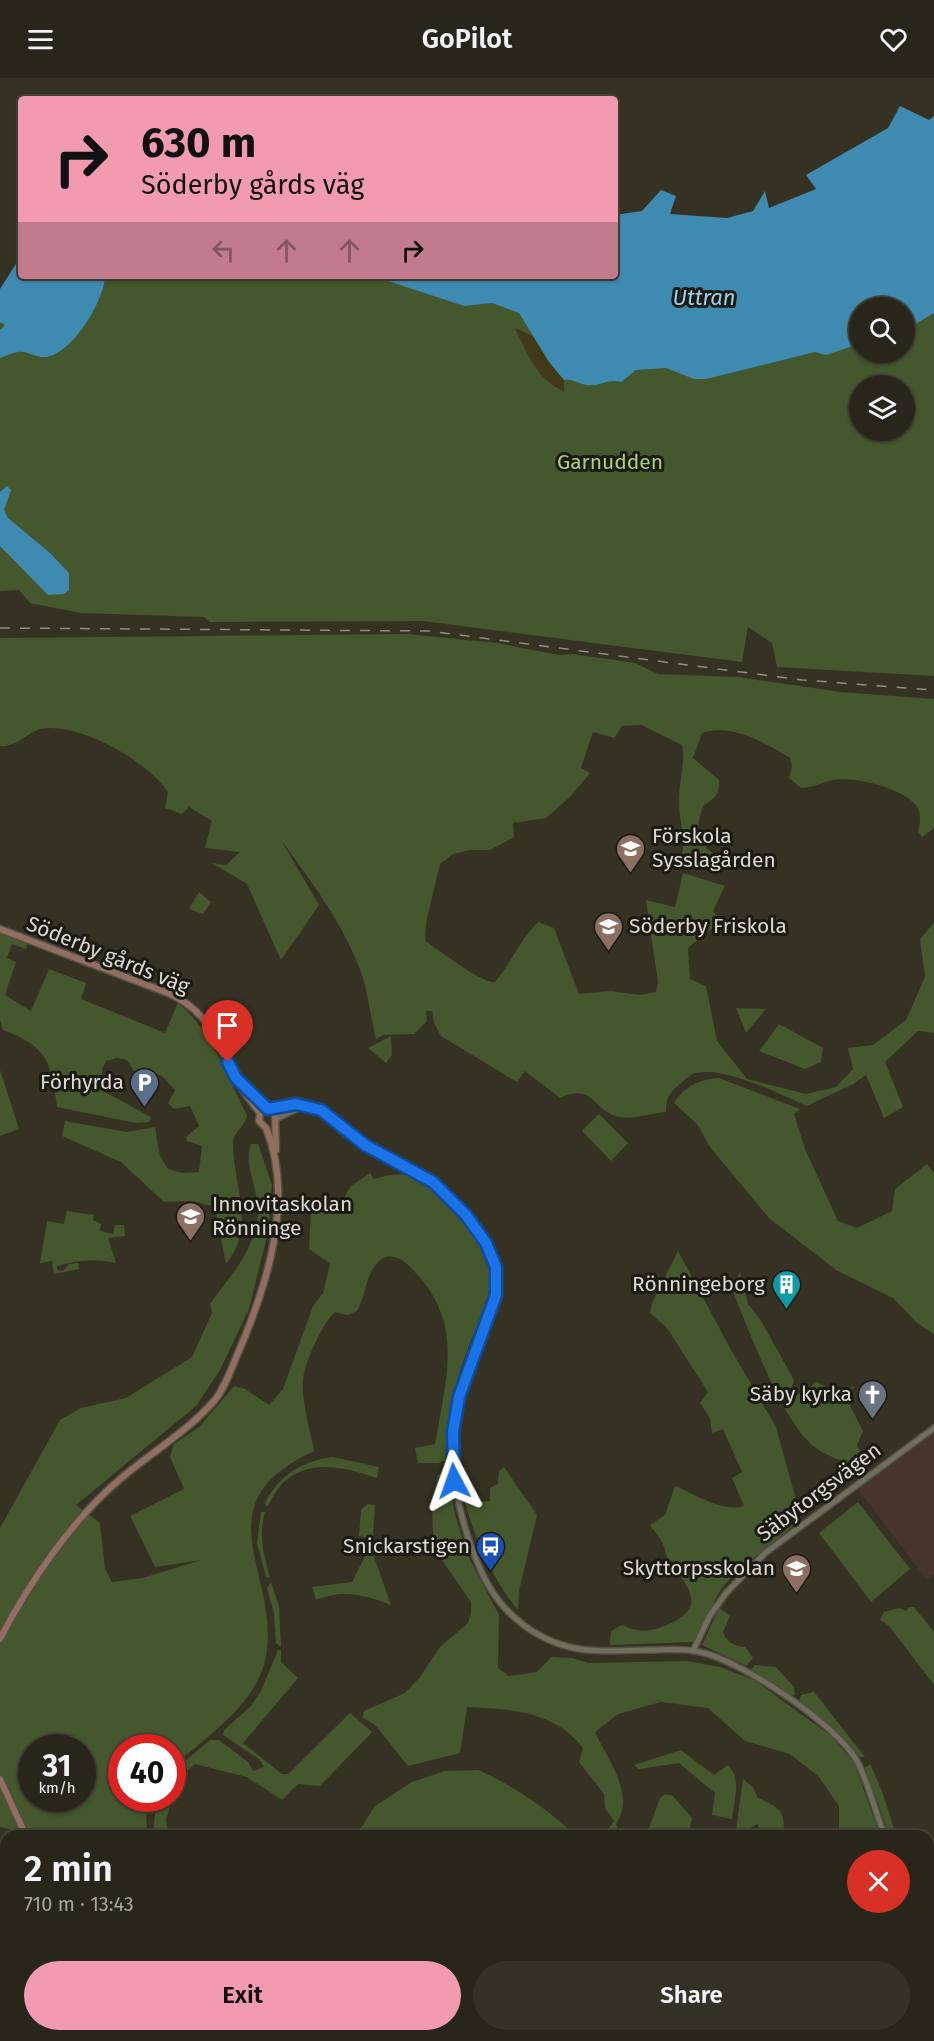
<!DOCTYPE html>
<html lang="en">
<head>
<meta charset="utf-8">
<style>
  :root { --surface:#28261a; --page:#343227; --text:#f1f3f6; --muted:#a5a5a2; --line:#444339; --accent:#f29ab0 }
  body { margin:0; font-family:"Fira Sans",sans-serif; background:var(--page); color:var(--text); height:100vh; display:flex; flex-direction:column; font-size:22px; white-space:nowrap }
  * { box-sizing:border-box; margin:0 }
  p { font-size:20px; color:var(--muted) }
  .icon { flex:none; width:33px; height:33px; fill:none; stroke:currentColor; stroke-width:2; stroke-linecap:round; stroke-linejoin:round }
  .map { position:relative; flex:1; overflow:hidden }
  .details { position:absolute; left:0px; top:1752px; width:934px; height:212px; display:flex; flex-direction:column; background:var(--surface); border-radius:18px 18px 0 0; box-shadow:0 2px 4px #0004,0 0 0 2px var(--line) }
  .details>* { flex:none }
  .guide { position:absolute; left:18px; top:18px; width:600px; height:183px; border-radius:6px; box-shadow:0 2px 4px #0004,0 0 0 2px var(--line); background:#f29ab0; color:#111; overflow:hidden }
  .controls { position:absolute; left:849px; top:219px; display:grid; gap:12px }
  .controls a { display:grid; place-items:center; width:66px; height:66px; border-radius:50%; background:var(--surface); box-shadow:0 2px 4px #0004,0 0 0 2px var(--line); font-size:30px }
  .speed { position:absolute; left:18px; top:1656px; display:flex; gap:12px; font-size:30px; font-weight:700; text-align:center }
  .speed>* { display:grid; place-content:center; width:78px; height:78px; border-radius:50%; background:var(--surface); box-shadow:0 2px 4px #0004,0 0 0 2px var(--line); line-height:1 }
  .speed small { font-size:15px; font-weight:400 }
  .speed .limit { border:9px solid #d22; background:#fff; color:#111 }
  .pin { position:absolute; display:grid; place-items:center; width:51px; height:51px; color:#fff; margin:-62px -26px; border-radius:50% 50% 50% 0; rotate:-45deg; box-shadow:0 0 6px #0007 }
  .pin .icon { rotate:45deg }
  .me { position:absolute; width:66px; margin:-33px; rotate:356deg; stroke-linejoin:round; filter:drop-shadow(0 0 4px #0008) }
  .turn { display:flex; align-items:center; gap:21px; height:126px; padding:0 24px; font-size:27px }
  .turn .icon { width:78px; height:78px; stroke-width:2.5 }
  .turn b { display:block; font-size:42px; line-height:51px }
  .lanes { display:flex; align-items:center; height:57px; padding:0 24px; background:#0003; justify-content:center; gap:30px; direction:ltr }
  .lanes .off { opacity:.35 }
  .round { display:grid; place-items:center; flex:none; width:63px; height:63px; border-radius:32px; background:var(--page) }
  .head { display:flex; align-items:center; justify-content:space-between; height:102px; padding:0 24px }
  h1 { font-size:36px; font-weight:600; line-height:45px }
  .cta { display:flex; gap:12px; margin-top:auto; padding:12px 24px }
  .cta a { flex:1; height:69px; border-radius:36px; background:var(--accent); color:#111; font-size:24px; font-weight:600; line-height:69px; text-align:center }
  .cta a+a { background:var(--page); color:var(--text) }
  header { display:flex; justify-content:space-between; align-items:center; height:78px; padding:0 24px; background:var(--surface); font-size:27px; font-weight:600 }
  .map>svg:first-child { display:block }
</style>
</head>
<body>
<header><svg class="icon" aria-label="menu" viewBox="0 0 24 24"><path d="M4 6h16M4 12h16M4 18h16"/></svg>GoPilot<svg class="icon" aria-label="heart" viewBox="0 0 24 24"><path d="M12 20l-8-8c-3-5 5-10 8-4 3-6 11-1 8 4z"/></svg></header>
<div class="map">
<svg width="934" height="1963" viewBox="0 0 934 1963">
  <rect width="100%" height="100%" fill="#353223"/>
  <path fill="#47352d" d="M934,1355V1496L927,1502L858,1411Z"/>
  <path fill="#45572c" fill-rule="evenodd" d="M934,107V598L777,589L772,565L748,549L742,584L423,543L210,544L204,539L81,535L30,525L19,512L0,513V238L45,198H600L687,216ZM860,230H904V274H860ZM860,308H904V352H860Z
    M407,556L497,565L559,577L573,576L635,585L658,596L737,599L841,614L934,621V750L922,759L918,754C920,746 922,735 916,727C902,710 854,698 833,702C822,704 813,710 801,710L789,700L792,688L790,680C765,665 732,645 702,655L693,680L719,702C720,716 716,720 704,727C694,748 697,769 720,779L722,786L720,789L682,777C686,760 679,743 679,725C678,705 686,686 682,667L641,647L622,648L614,660L593,654L581,690L590,695L570,719L546,740L513,745L514,759L490,772H470L453,776L440,786L426,845L425,863C442,873 478,904 495,904C511,885 520,862 538,844L554,850L579,916L611,913L640,917L656,914L658,904L646,822L675,829L683,795L725,808L713,833L721,843L688,870L690,901L706,908L717,963L747,1001L806,1016L836,1009L853,991L848,970L873,967L906,942L925,899L920,861L934,845V955L918,953L885,984L903,1029L884,1040L866,997L853,1006L807,1028C778,1016 726,988 695,995C690,996 684,1003 680,1006C670,1014 666,1020 666,1034C650,1035 634,1042 619,1039C592,1033 595,1004 560,1020L525,993L517,1004L441,958L434,945L432,933H426L427,943L414,956L383,957L376,961C370,937 368,911 359,889C341,842 310,802 281,762L319,827L281,882L247,806L212,785L226,787L240,774L205,770L212,743L189,729L182,736L165,730L168,714C147,683 85,648 47,650C30,650 18,670 0,668V560Z
    M199,814L211,824L203,836L189,831Z
    M0,854L27,866L26,871L12,866L7,880L16,884L5,917L31,933L49,891L86,905L81,921L165,955L178,925C213,953 226,998 247,1037C246,1048 233,1054 233,1065C233,1108 257,1148 226,1186L215,1129L193,1123L164,1124L121,1084L62,1058L65,1043L127,1054L155,1049L160,1078L168,1091L183,1095L199,1094L202,1068L187,1063L186,1059L199,1048L190,1028L174,1031L168,1025L175,1012L162,998L150,994L142,1001L137,998L127,982L117,980L106,983L102,991L103,1013L151,1039L149,1044L136,1045L57,1029C52,985 47,968 3,952L0,942Z
    M736,930L766,931L746,955Z
    M779,946L823,970L821,984L805,991L759,973Z
    M391,958L392,977L386,985L368,970Z
    M0,992L19,1051L0,1058Z
    M719,1000L800,1031L794,1036L805,1071L838,1143L857,1150L892,1133L895,1111L927,1086L934,1095V1256L917,1245L893,1220L836,1192L769,1140L710,1069L697,1046L674,1025C684,1008 701,1001 719,1000Z
    M599,1036L628,1065L611,1083L582,1053Z
    M251,1066H258L272,1107L268,1154L249,1231L220,1292L196,1328L76,1427L100,1445L105,1491L112,1504L143,1500L201,1482L155,1489L130,1438L184,1411L170,1379L174,1366L199,1349L234,1308L245,1311L269,1327L283,1311L313,1228L323,1215L330,1186L309,1171L311,1132L341,1124L351,1108L370,1095L374,1101C406,1091 418,1096 443,1120C522,1200 484,1212 458,1300C451,1327 448,1354 445,1382L439,1385H418L415,1370L435,1366C447,1296 466,1241 407,1186C400,1179 387,1175 379,1183C365,1197 366,1218 357,1233L347,1237L335,1234C323,1244 303,1287 303,1304C302,1326 310,1351 314,1373C198,1427 281,1495 266,1579C257,1626 206,1659 173,1688L172,1670H122V1720L149,1721L146,1728L147,1758H37L0,1749V1450L60,1342L81,1330L126,1320L192,1279L212,1235L210,1226C230,1198 256,1171 258,1135C259,1112 243,1087 251,1066ZM32,1670H82V1720H32Z
    M67,1133L94,1137L93,1142L101,1146L100,1153L113,1156L115,1147H124L125,1158L108,1160L116,1185C96,1180 77,1182 57,1188V1192L63,1193L69,1186L78,1185L79,1191L54,1196L52,1183L40,1185L47,1143L64,1146Z
    M678,1173L730,1270L776,1349L799,1433L794,1447L734,1496L721,1511L693,1564L610,1567L611,1553L622,1547C638,1555 651,1554 667,1547C712,1528 684,1506 667,1479C665,1475 665,1470 663,1466C660,1459 654,1453 650,1447L665,1437L675,1408C695,1416 723,1435 744,1428L732,1400L742,1394L723,1351L712,1355L710,1340L700,1325L708,1314L667,1250L650,1235L652,1225Z
    M740,1194L748,1226L760,1241L794,1302L791,1312L797,1317L817,1304L828,1310L855,1309L845,1318L863,1353L857,1367L868,1391C850,1385 823,1379 809,1364C779,1334 749,1253 732,1211Z
    M333,1379L379,1389L377,1400C347,1390 310,1379 283,1405C277,1411 272,1421 267,1429L265,1425C279,1397 302,1383 333,1379Z
    M504,1389L537,1437L519,1513L518,1532C493,1502 476,1463 465,1425V1422L472,1421V1424L490,1423V1410L498,1406L499,1393Z
    M438,1396L448,1398L455,1436L467,1476L499,1537L498,1590L509,1598L537,1594L551,1579L572,1580L589,1585L687,1583L720,1589L754,1602L830,1657L854,1684L880,1758H839V1728L819,1699L790,1676L745,1663L708,1630L661,1624L618,1636L595,1654C608,1683 636,1716 616,1746L619,1758H604L614,1743L605,1730L604,1716L579,1684L583,1670C555,1633 510,1631 467,1629L460,1675L408,1688L375,1647L362,1639L364,1633L405,1615L420,1599L439,1570L468,1545L471,1535V1524L441,1481L433,1459L432,1424Z
    M858,1424L910,1491L871,1524L819,1455Z
    M368,1426L375,1427L372,1472L364,1475L367,1460L359,1458L361,1432Z
    M261,1434H265C258,1458 264,1476 270,1500L266,1499L257,1466Z
    M373,1476L391,1527C364,1517 344,1511 316,1522L312,1509L352,1504L365,1478Z
    M271,1504L279,1528L281,1569L276,1565L274,1536L267,1510Z
    M909,1529H914L934,1554V1607L889,1548L880,1542L884,1534L899,1530L906,1533Z
    M719,1530L730,1538L723,1554C726,1565 735,1568 745,1569L753,1580L746,1588L702,1567Z
    M278,1572H281V1584L298,1600L243,1665L282,1696H288L350,1635L372,1654L320,1708L298,1706L282,1722L247,1699L195,1686L178,1700L173,1719V1693L210,1662H219L248,1684L253,1693L264,1689L260,1682L223,1657L224,1652L250,1629L261,1613Z
    M755,1587L776,1589L794,1609L795,1617L792,1618L751,1591Z
    M814,1614L865,1679H860L841,1658L799,1624L801,1617Z
    M681,1672L714,1697L728,1687C742,1701 734,1723 732,1741L712,1737L715,1715L679,1685L639,1691L634,1687Z
    M870,1686L882,1713L895,1754L889,1756L865,1690Z
    M478,1692C514,1708 547,1730 576,1758H356L375,1728L412,1704L445,1693Z
    M743,1701L753,1709L757,1719C778,1731 785,1728 784,1758H764L757,1746L740,1756L736,1752Z
    M665,1716L673,1718L692,1740L690,1750L680,1758H651L648,1753L660,1720Z
    M157,1721H172L166,1742L169,1758H155L154,1744Z
    M928,1814L934,1823V1878L929,1864Z
    M929,1889L933,1902L934,1963H880L881,1958H928Z
    M205,1958H705V1963H215Z"/>
  <path fill="#423919" d="M515,250L533,258L564,302V313C538,304 526,273 515,250Z"/>
  <path fill="#3f8ab0" d="M900,28L929,42L934,38V235L905,252L904,230H860L859,266L826,277L815,274L706,301H694L666,290L636,292L621,304C609,300 599,309 587,307C578,306 574,301 564,302L549,284L519,235L492,225L464,228L373,198H615V137L642,133L661,112L676,118L670,136L727,140L753,133L765,113L769,130L816,111L806,97L888,50Z
    M21,173V198H105C104,223 72,277 45,279C36,280 26,272 18,274C12,275 5,278 0,280V252L5,247L0,244V211L19,181Z
    M7,408L11,412L4,432L8,440L50,475L69,495V512L64,516L48,517L0,468V414Z"/>
  <g fill="none" stroke-linecap="round" stroke-linejoin="round">
    <defs>
      <path id="tertiary" d="M272,1033C327,1015 330,1046 370,1071C393,1085 419,1092 440,1110C545,1200 473,1234 456,1334C447,1389 459,1444 482,1495C501,1537 540,1567 587,1572C607,1574 629,1572 649,1572C666,1572 684,1570 700,1574C742,1583 836,1646 857,1683C869,1706 875,1734 885,1758
        M276,1041L305,1027
        M693,1573L709,1539L726,1515L765,1475L934,1350
        M928,1876L934,1892"/>
      <path id="secondary" d="M0,851L168,915C210,934 216,962 236,1001C242,1013 252,1024 260,1035
        M245,1010L275,1036L276,1072
        M260,1035L259,1043L266,1050
        M0,1561C28,1506 72,1442 119,1402C150,1375 187,1354 214,1323C225,1310 231,1291 238,1275C267,1208 295,1121 266,1050
        M0,1701L26,1758
        M124,1958L126,1963"/>
    </defs>
    <use href="#tertiary" stroke="#524f43" stroke-width="8"/>
    <use href="#secondary" stroke="#524f43" stroke-width="9"/>
    <use href="#tertiary" stroke="#716e5d" stroke-width="5"/>
    <use href="#secondary" stroke="#916e61" stroke-width="6"/>
    <path stroke="#8f8d81" stroke-width="1.5" stroke-dasharray="10 10" stroke-linecap="butt" d="M0,550L429,553L802,602L934,612"/>
  </g>
  <g fill="none" stroke-linecap="round" stroke-linejoin="round">
    <defs>
      <path id="route" d="M228,984L236,1000L268,1031L296,1026L321,1032L365,1067L433,1104L466,1137L486,1165L496,1189V1217L459,1319L453,1354L454,1403"/>
    </defs>
    <use href="#route" stroke="#114b97" stroke-width="15"/>
    <use href="#route" stroke="#1a73e8" stroke-width="10"/>
  </g>
  <defs>
    <symbol id="school-pin" viewBox="-11 -11 22 30"><path d="M0 17L-7.5 6A9.5 9.5 0 1 1 7.5 6Z" fill="#8d6e63" stroke="#1b1a13"/><path d="M0-5L7-2L0 1L-7-2ZM-4 1L0 2.5L4 1V4Q0 6-4 4Z" fill="#fff"/></symbol>
    <symbol id="parking-pin" viewBox="-11 -11 22 30"><path d="M0 17L-7.5 6A9.5 9.5 0 1 1 7.5 6Z" fill="#5c6f8a" stroke="#1b1a13"/><path d="M-3.5-5.5H1a3.5 3.5 0 0 1 0 7H-1V5.5H-3.5ZM-1-3.4V-.6H.8a1.4 1.4 0 0 0 0-2.8Z" fill="#fff"/></symbol>
    <symbol id="building-pin" viewBox="-11 -11 22 30"><path d="M0 17L-7.5 6A9.5 9.5 0 1 1 7.5 6Z" fill="#0f9aa8" stroke="#1b1a13"/><path d="M-4-6H4V6H1V3H-1V6H-4ZM-2.5-4.3h1.7v1.8h-1.7ZM.8-4.3h1.7v1.8H.8ZM-2.5-1h1.7V.8h-1.7ZM.8-1h1.7V.8H.8Z" fill="#fff"/></symbol>
    <symbol id="church-pin" viewBox="-11 -11 22 30"><path d="M0 17L-7.5 6A9.5 9.5 0 1 1 7.5 6Z" fill="#6b7280" stroke="#1b1a13"/><path d="M-1.2-6h2.4v3.5h3.3v2.4h-3.3V6h-2.4V-.1h-3.3v-2.4h3.3Z" fill="#fff"/></symbol>
    <symbol id="bus-pin" viewBox="-11 -11 22 30"><path d="M0 17L-7.5 6A9.5 9.5 0 1 1 7.5 6Z" fill="#1a4fb4" stroke="#1b1a13"/><path d="M-5-6H5V4H4V6H2V4H-2V6H-4V4H-5ZM-3.5-4V0h7V-4ZM-3.5 1.2v1.5H-2V1.2ZM2 1.2v1.5H3.5V1.2Z" fill="#fff"/></symbol>
  </defs>
  <g fill-rule="evenodd">
    <use href="#school-pin" x="614" y="754" width="33" height="45"/>
    <use href="#school-pin" x="592" y="832" width="33" height="45"/>
    <use href="#parking-pin" x="128" y="988" width="33" height="45"/>
    <use href="#school-pin" x="174" y="1122" width="33" height="45"/>
    <use href="#building-pin" x="770" y="1190" width="33" height="45"/>
    <use href="#church-pin" x="856" y="1300" width="33" height="45"/>
    <use href="#bus-pin" x="474" y="1452" width="33" height="45"/>
    <use href="#school-pin" x="780" y="1474" width="33" height="45"/>
  </g>
  <g text-anchor="middle" stroke-width="6" stroke-linejoin="round" paint-order="stroke">
    <g font-size="21" fill="#abd178" stroke="#1b1a13">
      <text x="610" y="391">Garnudden</text>
    </g>
    <g font-size="21" fill="#dbd9d0" stroke="#1b1a13" text-anchor="end">
      <text x="652" y="765" text-anchor="start">Förskola<tspan x="652" dy="24">Sysslagården</tspan></text>
      <text x="629" y="855" text-anchor="start">Söderby Friskola</text>
      <text x="124" y="1011">Förhyrda</text>
      <text x="212" y="1133" text-anchor="start">Innovitaskolan<tspan x="212" dy="24">Rönninge</tspan></text>
      <text x="765" y="1213">Rönningeborg</text>
      <text x="852" y="1323">Säby kyrka</text>
      <text x="470" y="1475">Snickarstigen</text>
      <text x="775" y="1497">Skyttorpsskolan</text>
    </g>
    <g font-size="21" fill="#dbd9d0" stroke="#1b1a13">
      <text transform="translate(108 877) rotate(22)" y="7">Söderby gårds väg</text>
      <text transform="translate(819 1414) rotate(-37)" y="7">Säbytorgsvägen</text>
    </g>
    <g font-size="22" font-style="italic" fill="#99d2f2" stroke="#1b1a13">
      <text x="704" y="227">Uttran</text>
    </g>
  </g>
</svg>
<div class="controls">
<a><svg class="icon" aria-label="search" viewBox="0 0 24 24"><circle cx="10" cy="10" r="6"/><path d="M15 15l6 6"/></svg></a>
<a><svg class="icon" aria-label="layers" viewBox="0 0 24 24"><path d="M12 4l9 5-9 5-9-5zM3 14l9 5 9-5"/></svg></a>
</div>
<div class="speed"><div>31<small>km/h</small></div><div class="limit">40</div></div>
<div class="pin" style="left:228px;top:984px;background:#d93025"><svg class="icon" aria-label="arrive" viewBox="0 0 24 24"><path d="M6 21V4h12l-3 4 3 4H6"/></svg></div>
<svg class="me" style="left:454px;top:1403px" viewBox="-20 -20 40 40"><path d="M0-17L14 15 0 8-14 15z" fill="#1a73e8" stroke="#fff" stroke-width="4"/></svg>
<div class="guide">
<div class="turn"><svg class="icon" aria-label="right" viewBox="0 0 24 24"><path d="M7 20v-9h11M14 6l5 5-5 5"/></svg><div><b>630 m</b>Söderby gårds väg</div></div>
<div class="lanes"><svg class="icon off" aria-label="left" viewBox="0 0 24 24"><path d="M17 20v-9H6M10 6l-5 5 5 5"/></svg><svg class="icon off" aria-label="ahead" viewBox="0 0 24 24"><path d="M12 20V5M6 11l6-6 6 6"/></svg><svg class="icon off" aria-label="ahead" viewBox="0 0 24 24"><path d="M12 20V5M6 11l6-6 6 6"/></svg><svg class="icon" aria-label="right" viewBox="0 0 24 24"><path d="M7 20v-9h11M14 6l5 5-5 5"/></svg></div>
</div>
<section class="details">
<div class="head"><div><h1>2 min</h1><p>710 m · 13:43</p></div><a class="round" style="background:#d93025;color:#fff"><svg class="icon" aria-label="close" viewBox="0 0 24 24"><path d="M6 6l12 12M18 6L6 18"/></svg></a></div>
<div class="cta"><a>Exit</a><a>Share</a></div>
</section>
</div>
</body>
</html>
